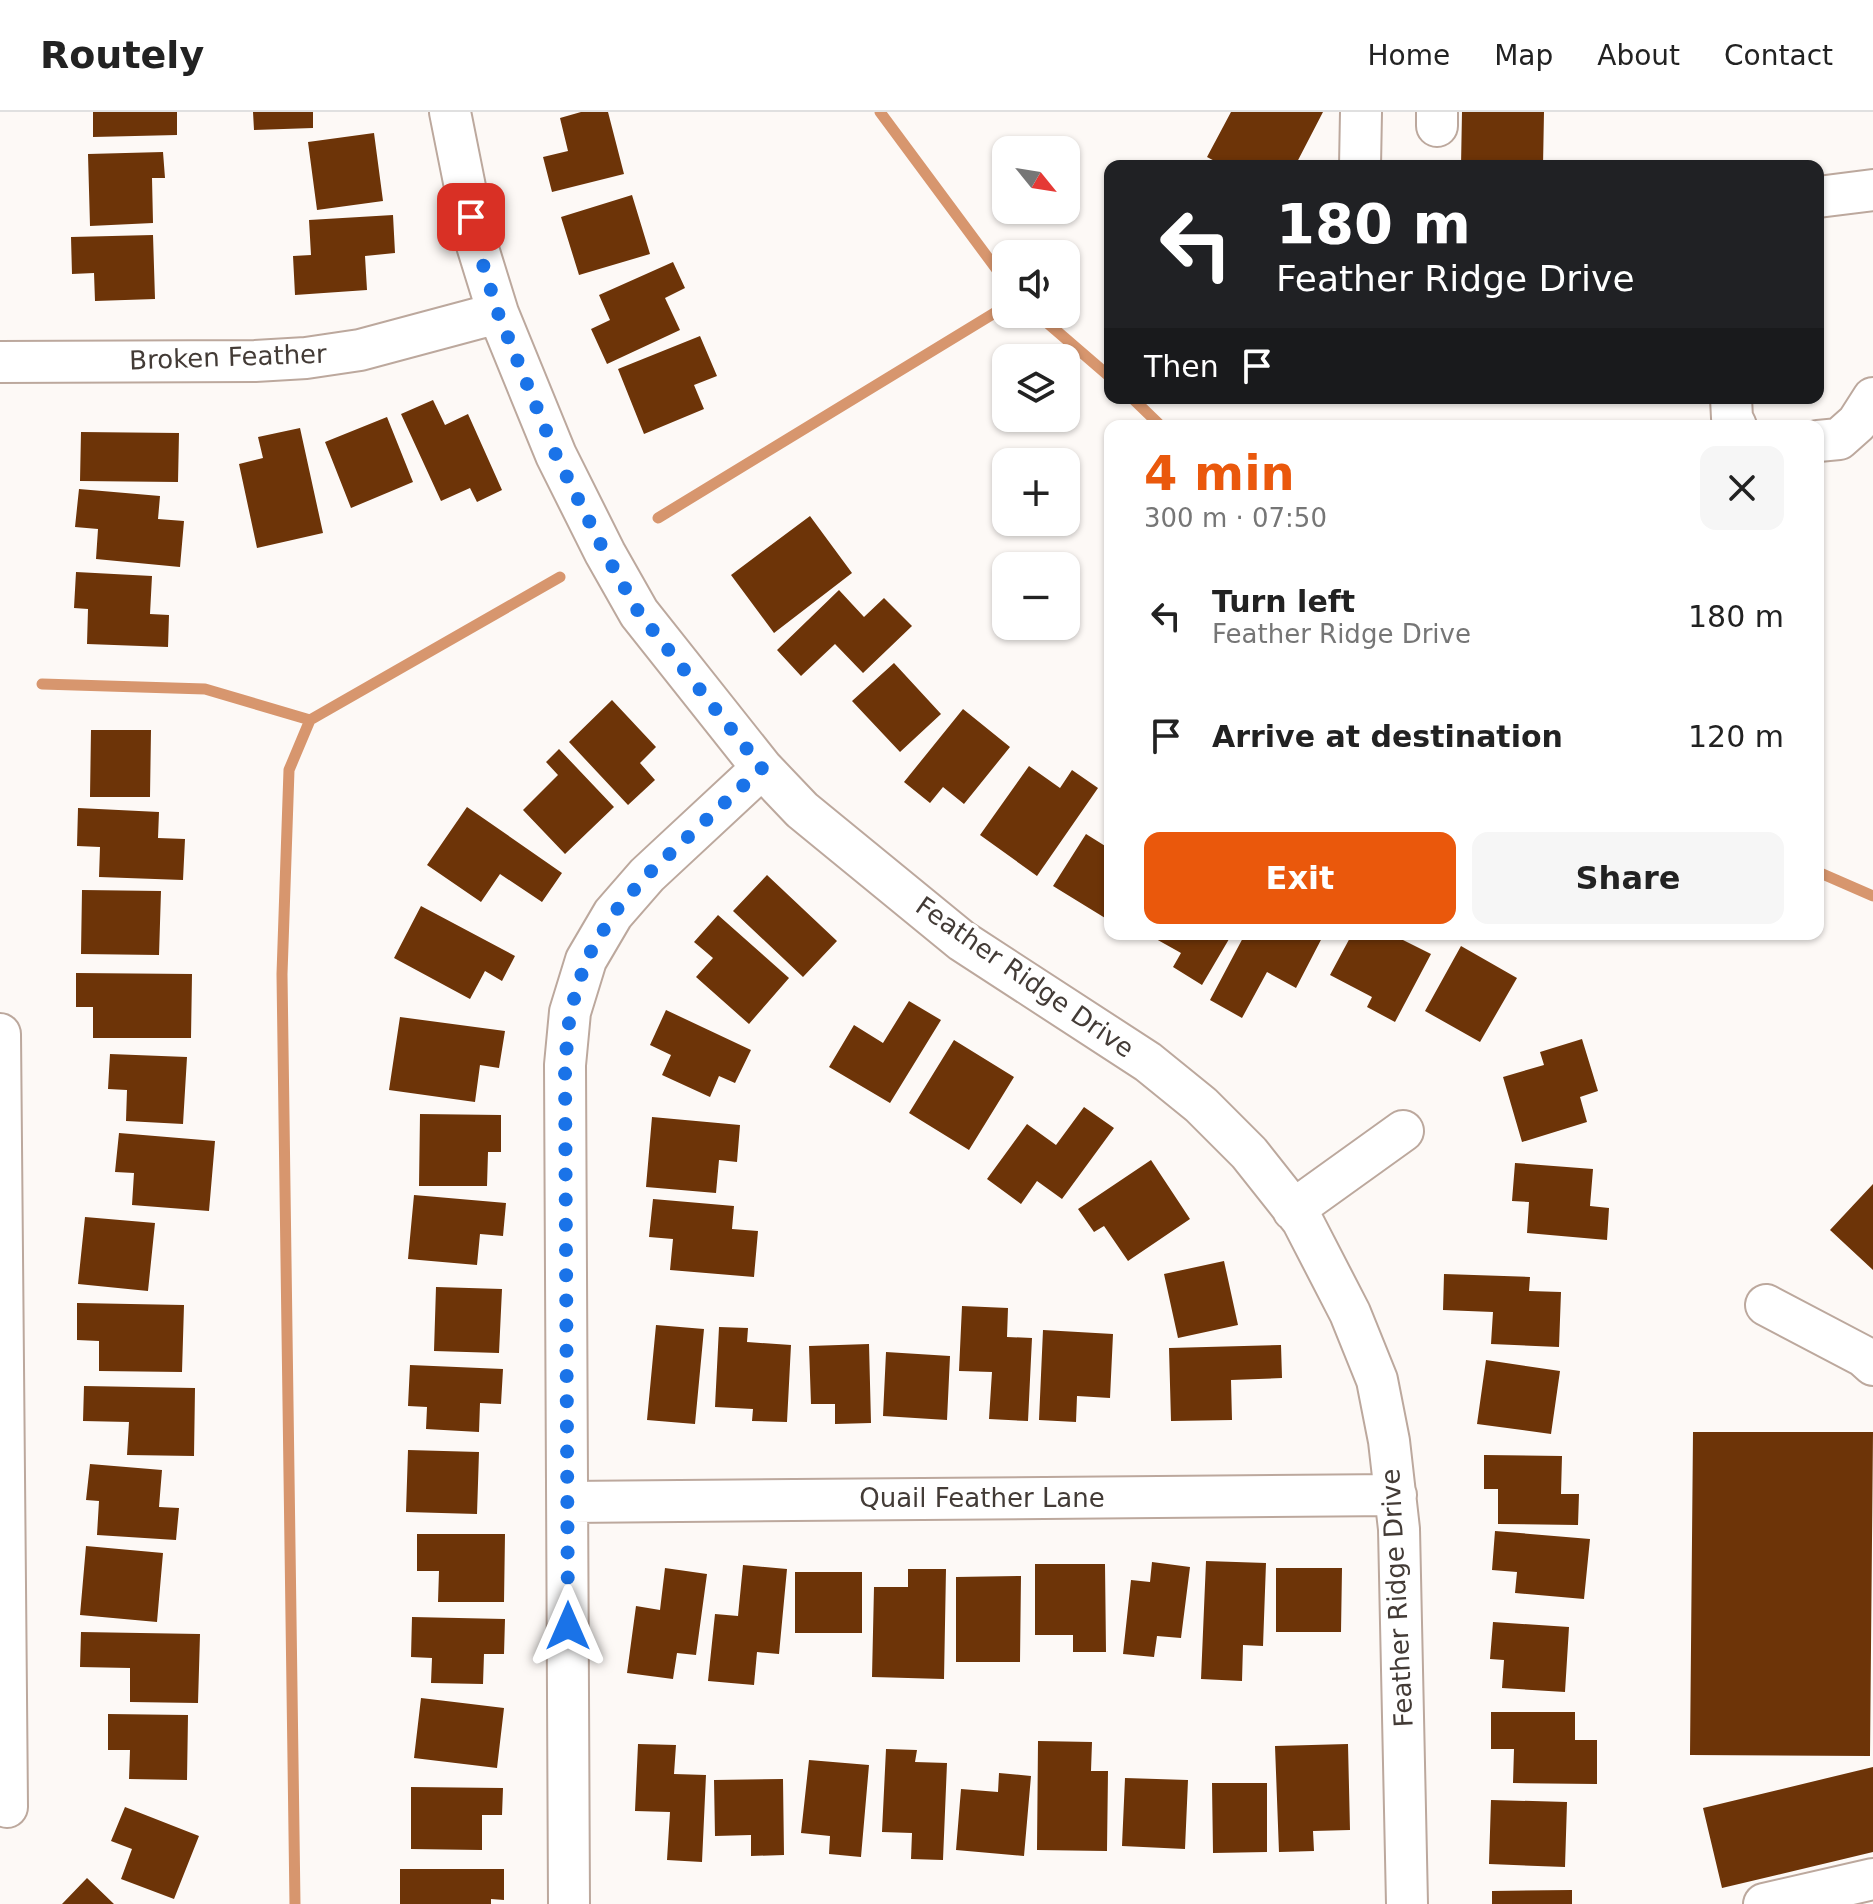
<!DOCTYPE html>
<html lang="en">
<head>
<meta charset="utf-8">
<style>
  :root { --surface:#fff; --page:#f6f6f6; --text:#222; --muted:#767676; --line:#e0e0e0; --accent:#ea580c }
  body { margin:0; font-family:"DejaVu Sans",sans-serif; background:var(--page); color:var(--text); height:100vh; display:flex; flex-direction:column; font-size:30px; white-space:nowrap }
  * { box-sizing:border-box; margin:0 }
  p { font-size:26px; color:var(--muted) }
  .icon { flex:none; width:44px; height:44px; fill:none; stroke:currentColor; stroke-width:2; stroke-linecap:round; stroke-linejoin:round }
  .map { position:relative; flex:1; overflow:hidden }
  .details { position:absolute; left:1104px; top:308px; width:720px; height:520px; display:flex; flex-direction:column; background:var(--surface); border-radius:16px; box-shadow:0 2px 6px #0004 }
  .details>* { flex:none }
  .hud { position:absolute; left:1104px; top:48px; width:720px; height:244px; border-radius:16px; box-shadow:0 2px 6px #0004; background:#202124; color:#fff; overflow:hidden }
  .needle { width:52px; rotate:120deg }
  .buttons { position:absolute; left:992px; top:24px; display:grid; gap:16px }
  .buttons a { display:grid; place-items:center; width:88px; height:88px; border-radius:16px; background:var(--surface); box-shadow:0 2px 6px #0004; font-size:40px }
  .pin { position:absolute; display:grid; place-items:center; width:68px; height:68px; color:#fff; margin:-34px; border-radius:16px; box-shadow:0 4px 12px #0006 }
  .me { position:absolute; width:88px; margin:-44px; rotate:0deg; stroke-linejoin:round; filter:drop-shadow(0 0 6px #0008) }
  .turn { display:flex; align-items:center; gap:28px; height:168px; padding:0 40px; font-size:36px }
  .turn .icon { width:104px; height:104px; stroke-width:2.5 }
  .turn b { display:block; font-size:56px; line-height:68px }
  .then { display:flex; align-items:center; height:76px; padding:0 40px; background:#0003; gap:16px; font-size:30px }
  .round { display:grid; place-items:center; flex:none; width:84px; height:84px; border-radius:16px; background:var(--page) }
  .summary { display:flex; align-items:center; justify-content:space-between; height:136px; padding:0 40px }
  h1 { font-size:48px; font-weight:800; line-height:60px; color:var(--accent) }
  .primary-button { display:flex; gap:16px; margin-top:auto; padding:16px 40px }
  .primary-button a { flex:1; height:92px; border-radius:16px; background:var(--accent); color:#fff; font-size:32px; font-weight:800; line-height:92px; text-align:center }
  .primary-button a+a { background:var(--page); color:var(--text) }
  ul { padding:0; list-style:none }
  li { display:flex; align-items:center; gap:24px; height:120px; padding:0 40px }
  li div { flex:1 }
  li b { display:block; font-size:30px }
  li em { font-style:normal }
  header { display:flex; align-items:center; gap:48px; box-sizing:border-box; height:112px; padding:0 40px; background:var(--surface); border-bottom:2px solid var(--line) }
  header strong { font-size:38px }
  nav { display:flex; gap:44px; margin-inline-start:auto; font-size:28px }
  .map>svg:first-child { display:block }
</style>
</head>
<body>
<header>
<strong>Routely</strong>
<nav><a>Home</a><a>Map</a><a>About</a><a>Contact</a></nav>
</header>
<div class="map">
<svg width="1873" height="1792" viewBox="0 0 1873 1792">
  <rect width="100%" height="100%" fill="#fdf9f6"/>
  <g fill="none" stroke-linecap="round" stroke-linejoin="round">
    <path stroke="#d7966e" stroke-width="11" d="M880,0L1006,170
      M1037,202L1110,265
      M1132,286L1161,314
      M658,406L1006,194
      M42,572L205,577L310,608
      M1818,760L1873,784
      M295,1792L282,862L289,658L310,608L560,465"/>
  </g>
  <path fill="#6d3408" d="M93,0H177V23L93,25Z
    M253,0H313V16L254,18Z
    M581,0H608L624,62L552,80L543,45L568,39L560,6Z
    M1231,0H1323L1295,54H1224L1207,45Z
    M1462,0H1544L1543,54H1461Z
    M374,21L383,89L317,98L308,30Z
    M163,40L165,66H152L153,111L90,114L88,42Z
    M632,83L650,142L579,163L561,105Z
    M393,103L395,141L365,144L367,178L295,183L293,144L311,143L309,108Z
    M153,123L155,187L95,189L94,161L72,162L71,125Z
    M673,150L685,176L665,186L680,218L607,252L591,217L610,208L599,183Z
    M700,224L717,264L694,273L704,297L644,322L618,257Z
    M433,288L445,313L468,302L502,378L477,390L470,376L441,389L401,302Z
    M387,305L413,370L351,396L325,330Z
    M300,316L323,421L257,436L239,352L263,346L258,325Z
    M81,320L179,321L178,370L80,369Z
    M79,377L160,384L158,407L184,409L180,455L96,447L98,417L75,415Z
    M810,404L852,461L774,521L731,463Z
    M76,460L152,464L150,502L169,503L168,535L87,532L88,497L74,496Z
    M839,478L864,505L884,486L912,514L863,561L835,532L801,564L777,538Z
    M894,551L941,602L900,640L852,589Z
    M612,588L656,635L640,651L655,668L628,693L569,630Z
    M963,597L1010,635L964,692L943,675L930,691L904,670Z
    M91,618H151L150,685H90Z
    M559,637L614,695L565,742L523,698L558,663L546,650Z
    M1029,654L1060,676L1072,658L1098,676L1037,764L980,723Z
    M467,695L562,761L542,790L500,762L481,790L427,753Z
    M78,696L159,700L158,726L185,727L183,768L99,765L100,735L77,734Z
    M1086,722L1110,737V809L1053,774Z
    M767,763L837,829L803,865L733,799Z
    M82,778L161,779L159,843L81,842Z
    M421,794L515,844L502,869L485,859L470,887L394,846Z
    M718,803L789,866L749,912L696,865L713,846L694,830Z
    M1159,822H1232L1202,873L1173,855L1181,841L1156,827Z
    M1245,822H1324L1296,876L1267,860L1242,906L1210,888Z
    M1352,822H1391L1431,842L1395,910L1367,895L1372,885L1330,863Z
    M1461,834L1517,866L1480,930L1425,899Z
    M76,861L192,862L191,926H93V895H76Z
    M909,889L941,908L890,991L829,955L854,913L883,931Z
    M666,898L751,938L735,971L719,964L710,985L662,963L671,943L650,933Z
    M400,905L505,919L499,956L480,953L475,990L389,978Z
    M1582,927L1598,979L1580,985L1587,1010L1522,1030L1503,965L1544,953L1540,940Z
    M954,928L1014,965L969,1038L909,1001Z
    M110,942L187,945L183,1012L126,1009L127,978L108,977Z
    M1084,995L1114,1016L1062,1087L1037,1069L1021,1092L987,1067L1027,1012L1056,1033Z
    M420,1002L501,1003V1040H488L487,1074H419Z
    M652,1005L740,1013L737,1050L719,1048L716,1081L646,1075Z
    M119,1021L215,1029L209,1099L132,1093L134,1061L115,1060Z
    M1151,1048L1190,1107L1128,1149L1104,1114L1094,1120L1078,1097Z
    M1515,1051L1593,1057L1590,1094L1609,1096L1607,1128L1527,1121L1529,1090L1512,1089Z
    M1873,1072V1158L1830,1118Z
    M414,1083L506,1091L503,1124L480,1122L477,1153L408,1147Z
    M653,1087L734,1094L732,1117L758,1119L754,1165L670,1158L673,1127L649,1125Z
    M85,1105L155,1111L148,1179L78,1172Z
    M1224,1149L1238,1213L1178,1226L1164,1162Z
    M1444,1162L1530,1165L1529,1179L1561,1180L1559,1235L1491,1232L1493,1200L1443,1198Z
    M436,1175L502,1177L499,1241L434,1239Z
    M77,1191L184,1193L182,1260L99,1259V1229L77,1228Z
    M962,1194L1008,1196L1007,1225L1032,1226L1028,1309L989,1307L992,1260L959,1259Z
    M656,1213L704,1217L695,1312L647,1308Z
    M719,1215L748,1216L747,1230L791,1233L787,1310L752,1309L753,1297L715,1295Z
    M1043,1218L1113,1222L1110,1286L1077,1284L1076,1310L1039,1308Z
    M869,1232L871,1311L835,1312V1292H811L809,1234Z
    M1281,1233L1282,1266L1231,1268L1232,1308L1171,1309L1169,1236Z
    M886,1240L950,1244L947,1308L883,1304Z
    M1486,1248L1560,1259L1551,1322L1477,1312Z
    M410,1253L503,1257L501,1292L480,1291L479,1320L426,1317L427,1295L408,1294Z
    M84,1274L195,1276L194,1344L127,1343L129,1310L83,1309Z
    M1693,1320H1873L1870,1644L1690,1643Z
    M408,1338L479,1340L477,1402L406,1400Z
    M1484,1343L1562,1344L1561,1382H1579L1578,1413L1498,1412V1377H1484Z
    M90,1352L162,1358L159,1395L179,1396L176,1428L97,1423L99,1389L86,1388Z
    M1495,1419L1590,1427L1584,1487L1515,1481L1517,1460L1492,1458Z
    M417,1422H505L504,1490H438L439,1459H417Z
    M86,1434L163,1441L157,1510L80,1503Z
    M1206,1449L1266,1451L1263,1534L1243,1533L1242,1569L1201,1567Z
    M1152,1450L1190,1455L1181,1526L1157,1524L1154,1545L1123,1542L1131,1468L1150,1470Z
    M1035,1452H1105L1106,1540H1073V1523H1035Z
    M743,1453L787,1457L779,1542L757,1540L754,1573L708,1569L715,1502L738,1504Z
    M665,1456L707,1462L696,1543L677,1541L673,1567L627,1561L636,1494L660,1498Z
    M1276,1456H1342L1341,1520H1276Z
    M908,1457H946L944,1567L872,1565L874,1475H908Z
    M795,1460H862V1521H795Z
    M1021,1464L1020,1550H956V1465Z
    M412,1505L505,1507L504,1542H484L483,1572L431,1571L432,1546L411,1545Z
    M1493,1510L1569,1515L1565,1580L1502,1576L1504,1548L1490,1547Z
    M81,1520L200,1522L198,1591L130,1590V1556L80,1555Z
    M421,1586L504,1596L497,1656L414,1646Z
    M1491,1600H1575V1628H1597V1672L1513,1671L1514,1637H1491Z
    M108,1602L188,1603L187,1668L129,1667L130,1638H108Z
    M1038,1629L1092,1630L1091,1659H1108L1107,1739L1037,1738Z
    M638,1632L676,1633L674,1662L706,1663L702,1750L667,1748L670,1700L635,1699Z
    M1348,1632L1350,1718L1313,1719L1314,1739L1279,1740L1275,1634Z
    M886,1637L917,1638L915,1650L947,1651L943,1748L911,1747L912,1721L882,1720Z
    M809,1648L869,1653L861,1745L829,1742L830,1724L801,1721Z
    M1873,1655V1740L1722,1776L1703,1696Z
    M999,1661L1031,1664L1024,1744L956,1738L961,1677L998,1680Z
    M1125,1666L1188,1668L1185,1737L1122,1734Z
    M783,1667L784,1743L751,1744V1723L715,1724L714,1668Z
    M1212,1671H1267V1740L1213,1741Z
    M411,1675L503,1676L502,1703H482V1738L411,1737Z
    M1491,1688L1567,1690L1565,1755L1489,1752Z
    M125,1695L199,1724L174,1787L121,1767L132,1737L111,1729Z
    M400,1757H504V1788L491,1787V1792H400Z
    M87,1766L114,1792H62Z
    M1572,1778V1792H1492V1779Z"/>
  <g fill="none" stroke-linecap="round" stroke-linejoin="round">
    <defs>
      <path id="minor" d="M450,0L476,130L498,201L556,343L605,441L639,501L762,656L802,698L962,829L1148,950L1201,993L1249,1041L1302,1108L1350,1201L1377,1268L1389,1329L1399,1417L1407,1792
        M1437,0V14
        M1360,54L1361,0
        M1818,85L1873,78
        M0,250L255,249L306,246L360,238L498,201
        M1731,286L1732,306L1736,314
        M1818,329L1839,327L1857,311L1873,286
        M0,922L7,1695
        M1293,1098L1403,1019
        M1766,1193L1863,1244L1873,1253
        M568,1390L1396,1383
        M569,1792L565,953L570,900L586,848L613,802L647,763L762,656
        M1764,1792L1873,1767"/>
    </defs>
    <use href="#minor" stroke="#bca89d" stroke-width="44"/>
    <use href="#minor" stroke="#fff" stroke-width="40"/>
  </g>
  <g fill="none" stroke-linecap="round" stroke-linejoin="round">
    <path stroke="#1a73e8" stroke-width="14" stroke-dasharray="0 25.2" d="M471,105L476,130L498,201L556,343L605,441L639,501L762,656L647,763L613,802L586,848L570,900L565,953L568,1514"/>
  </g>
  <g text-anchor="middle" stroke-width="8" stroke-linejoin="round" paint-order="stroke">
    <g font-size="26" fill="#433b36" stroke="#fff">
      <text transform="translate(228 245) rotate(-2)" y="9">Broken Feather</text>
      <text transform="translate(1025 865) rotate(35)" y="9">Feather Ridge Drive</text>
      <text x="982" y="1395">Quail Feather Lane</text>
      <text transform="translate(1397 1486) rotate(-93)" y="9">Feather Ridge Drive</text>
    </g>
  </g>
</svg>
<div class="buttons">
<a><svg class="needle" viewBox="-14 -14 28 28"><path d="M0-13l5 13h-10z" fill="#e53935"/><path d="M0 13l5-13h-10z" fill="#767676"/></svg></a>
<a><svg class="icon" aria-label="sound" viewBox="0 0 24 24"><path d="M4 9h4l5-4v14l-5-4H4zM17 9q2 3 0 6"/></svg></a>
<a><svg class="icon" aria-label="layers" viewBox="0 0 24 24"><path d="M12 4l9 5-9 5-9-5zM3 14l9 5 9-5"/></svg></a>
<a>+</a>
<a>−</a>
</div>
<div class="pin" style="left:471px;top:105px;background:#d93025"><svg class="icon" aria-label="arrive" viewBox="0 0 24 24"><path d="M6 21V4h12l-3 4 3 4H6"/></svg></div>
<svg class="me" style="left:568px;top:1514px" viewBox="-20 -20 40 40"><path d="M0-17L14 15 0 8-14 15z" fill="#1a73e8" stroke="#fff" stroke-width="4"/></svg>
<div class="hud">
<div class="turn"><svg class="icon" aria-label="left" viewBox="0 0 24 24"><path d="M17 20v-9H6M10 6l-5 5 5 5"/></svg><div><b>180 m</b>Feather Ridge Drive</div></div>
<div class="then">Then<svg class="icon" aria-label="arrive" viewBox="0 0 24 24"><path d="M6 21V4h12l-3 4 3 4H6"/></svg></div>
</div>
<section class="details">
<div class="summary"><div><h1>4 min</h1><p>300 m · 07:50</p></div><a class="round"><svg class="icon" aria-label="close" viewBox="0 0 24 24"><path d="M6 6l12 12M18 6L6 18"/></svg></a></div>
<ul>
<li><svg class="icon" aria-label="left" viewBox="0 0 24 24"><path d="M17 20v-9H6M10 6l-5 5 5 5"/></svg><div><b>Turn left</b><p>Feather Ridge Drive</p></div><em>180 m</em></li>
<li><svg class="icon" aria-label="arrive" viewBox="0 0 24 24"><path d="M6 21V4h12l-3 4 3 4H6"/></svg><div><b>Arrive at destination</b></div><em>120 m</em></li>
</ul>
<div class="primary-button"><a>Exit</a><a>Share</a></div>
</section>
</div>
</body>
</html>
